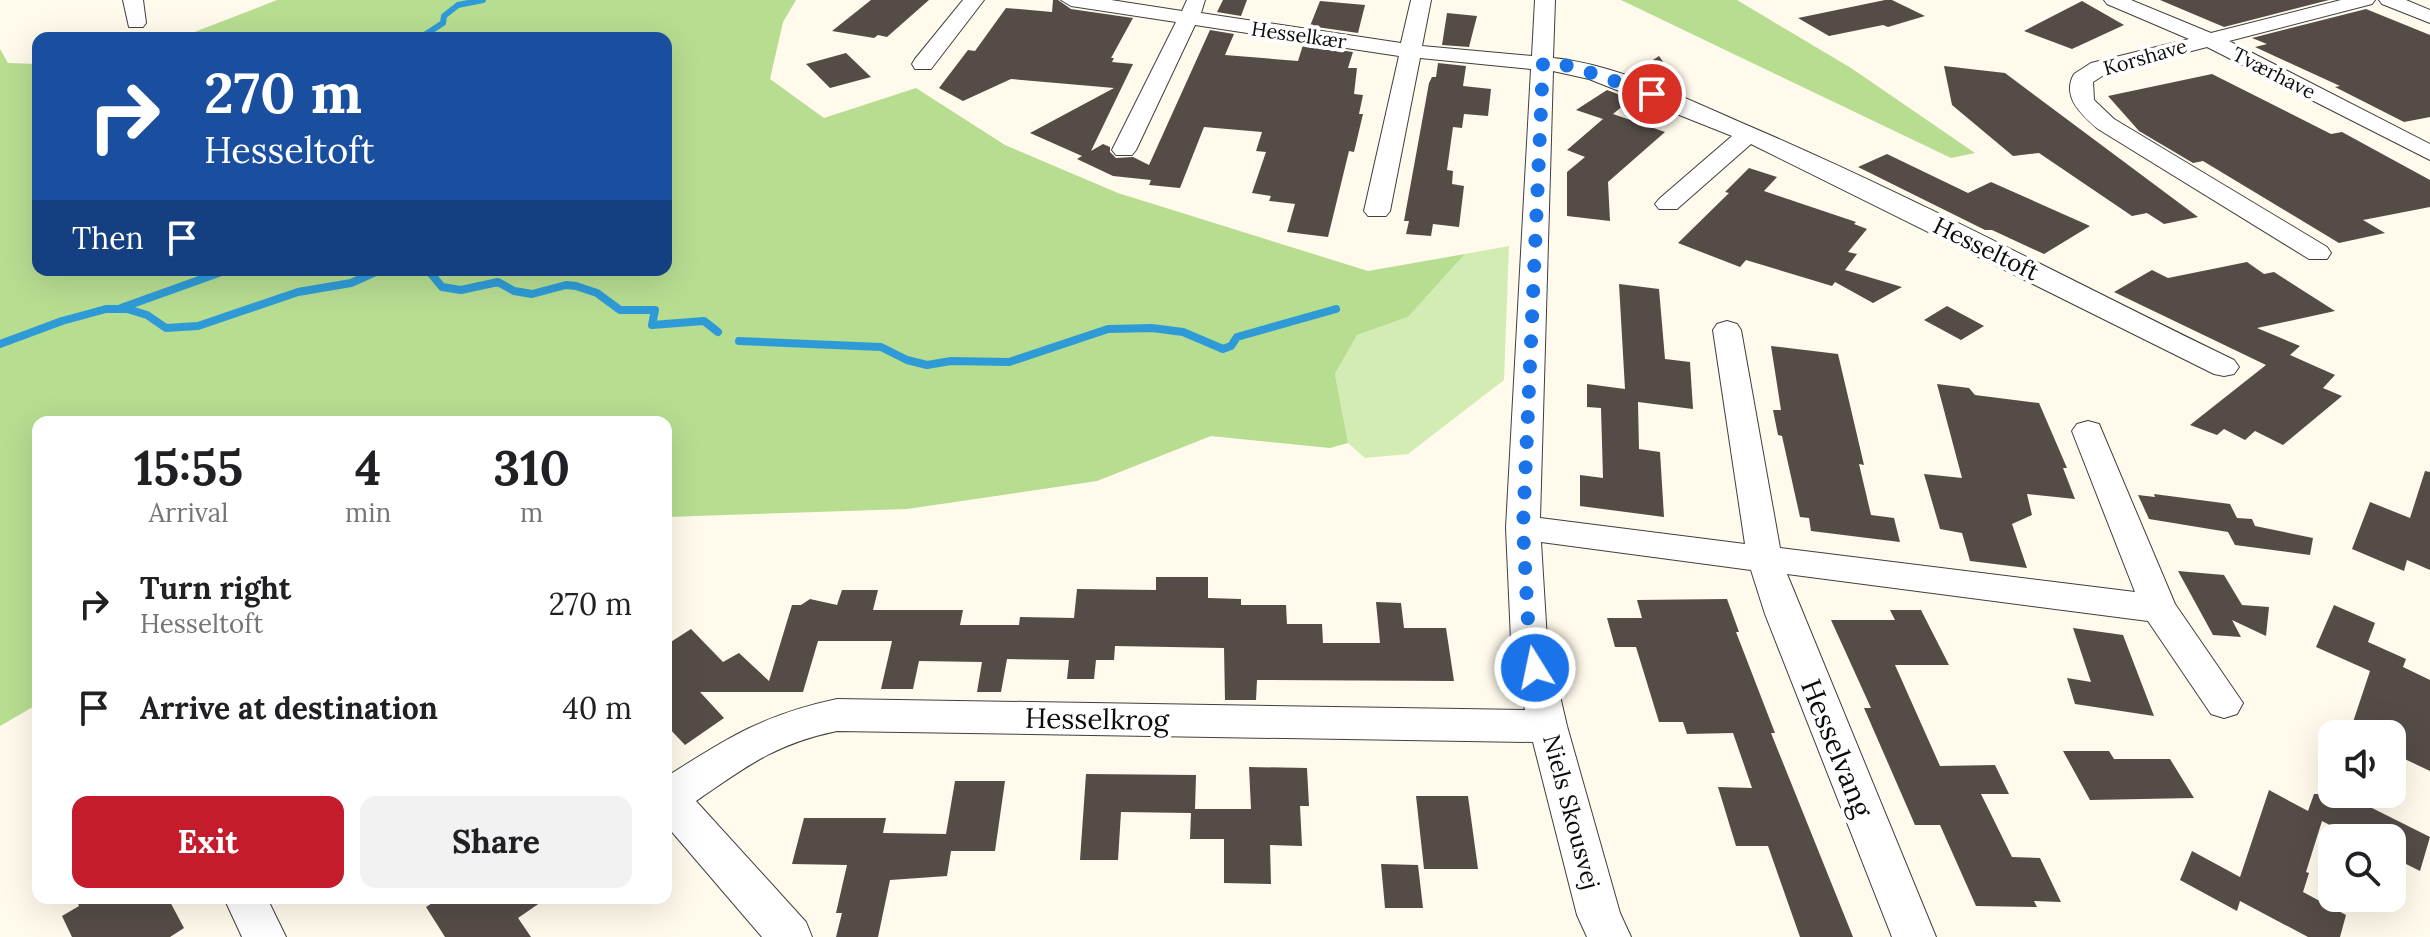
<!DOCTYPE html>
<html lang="en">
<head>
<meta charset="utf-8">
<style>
  :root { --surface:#fff; --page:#f2f2f2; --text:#202124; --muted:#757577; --accent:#c41c2c }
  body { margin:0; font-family:Lora,serif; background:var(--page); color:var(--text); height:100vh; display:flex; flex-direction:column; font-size:30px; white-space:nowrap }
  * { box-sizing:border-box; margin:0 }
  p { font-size:26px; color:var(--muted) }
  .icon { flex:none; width:44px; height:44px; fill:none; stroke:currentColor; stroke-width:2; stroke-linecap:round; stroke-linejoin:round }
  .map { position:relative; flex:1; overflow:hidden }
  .sheet { position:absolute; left:32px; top:416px; width:640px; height:488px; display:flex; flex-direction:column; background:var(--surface); border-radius:16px; box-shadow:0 8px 32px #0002 }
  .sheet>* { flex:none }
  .top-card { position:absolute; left:32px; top:32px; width:640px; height:244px; border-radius:16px; box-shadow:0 8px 32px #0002; background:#1a4fa0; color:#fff; overflow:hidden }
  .controls { position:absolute; left:2318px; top:720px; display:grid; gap:16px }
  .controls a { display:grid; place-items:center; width:88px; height:88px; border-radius:16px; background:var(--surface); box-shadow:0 8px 32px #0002; font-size:40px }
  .pin { position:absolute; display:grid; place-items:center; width:68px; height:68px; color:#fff; margin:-34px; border:4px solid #fff; border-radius:50%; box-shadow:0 2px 8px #0007 }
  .me { position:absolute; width:88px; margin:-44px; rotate:350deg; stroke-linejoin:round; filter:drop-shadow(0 0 6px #0008) }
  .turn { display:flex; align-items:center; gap:28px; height:168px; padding:0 40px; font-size:36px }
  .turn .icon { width:104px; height:104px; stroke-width:2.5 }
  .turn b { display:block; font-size:56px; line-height:68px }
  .then { display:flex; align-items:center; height:76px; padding:0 40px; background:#0003; gap:16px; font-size:30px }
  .eta { display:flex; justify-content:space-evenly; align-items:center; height:136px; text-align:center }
  .eta b { font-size:48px; font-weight:700; line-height:56px }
  .button { display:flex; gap:16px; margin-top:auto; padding:16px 40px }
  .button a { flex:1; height:92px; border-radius:16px; background:var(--accent); color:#fff; font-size:32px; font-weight:700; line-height:92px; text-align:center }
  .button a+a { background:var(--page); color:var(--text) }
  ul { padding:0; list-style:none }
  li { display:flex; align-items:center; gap:24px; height:104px; padding:0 40px }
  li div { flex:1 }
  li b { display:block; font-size:30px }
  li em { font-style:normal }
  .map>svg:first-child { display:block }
</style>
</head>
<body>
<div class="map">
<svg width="2430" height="937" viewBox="0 0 2430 937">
  <rect width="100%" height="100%" fill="#fffaeb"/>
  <path fill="#d3ecb3" d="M1509,246L1504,380L1408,454L1365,458L1348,443L1335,374L1357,335L1408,317L1465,254Z"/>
  <path fill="#b7dd91" d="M277,0H796L783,22L770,79L824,118L916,88L1005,145L1118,193L1368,271L1465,254L1408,317L1357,335L1335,374L1348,443L1330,448L1211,436L1097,481L907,509L666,517V422H38V704L0,726V49L8,63L38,64V270H666V38H179Z
    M1621,0H1737L1851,68L1975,153L1951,158Z"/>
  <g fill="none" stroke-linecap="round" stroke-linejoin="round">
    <path stroke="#2f9bd6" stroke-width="6" d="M420,38L443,23L444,16L458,5L483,0"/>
    <path stroke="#2f9bd6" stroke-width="8" d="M428,270L442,287L461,290L498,282L514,291L532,294L566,285L576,286L597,293L620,310H655L652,325L704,321L718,332
      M121,308L227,270
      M739,341L881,347L907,360L927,365L951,361L1009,362L1108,329L1152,328L1183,332L1223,349L1231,346L1237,337L1336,309
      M0,344L62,321L106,309H127L147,315L166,328L198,326L298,292L351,283L380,270"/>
  </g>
  <path fill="#554c48" d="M871,0H929L887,37L878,35L874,38L832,31Z
    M1053,0H1058L1071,9L1133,18L1111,58H1114L1112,62L1133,64L1091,151L1103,144L1110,147V152L1116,158L1133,157L1149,165L1210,30L1234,34L1225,55L1298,61L1303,45L1353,52L1348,68H1357L1354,94L1363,95L1359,114H1363L1354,152L1349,151L1328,237L1287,232L1295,204L1269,201L1271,196L1252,193L1266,152L1256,151L1262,132L1204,127L1180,188L1149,185L1151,180L1113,176L1077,159L1082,156L1030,133L1114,88L1011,79L963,101L939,88L968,50L975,51L1006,8L1052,12Z
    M1223,0H1247L1241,16L1217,12Z
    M1885,0H1892L1925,16L1888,27L1883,25L1829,36L1798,18Z
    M2160,0H2329L2224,27Z
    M1320,1L1365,5L1358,33L1310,26Z
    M2082,1L2124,25L2072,49L2024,31Z
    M2366,9L2430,35V117L2404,122L2335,87L2340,86L2255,47L2267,44L2252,38Z
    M1447,13L1477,16L1469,47L1442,45Z
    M846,53L871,77L830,88L806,64Z
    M1659,56L1668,69L1653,81L1632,74Z
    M1438,63L1466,66L1463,86L1491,89L1488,116L1464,114L1462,128L1453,127L1447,170L1453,171L1452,184L1464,186L1459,227L1433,224L1431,236L1406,234L1409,221H1404L1429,83L1432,77H1436Z
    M1944,66L2005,73L2198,217L2164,224L2147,213L2132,216L2039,153L2013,156L1952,105Z
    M2212,74L2331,134L2342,132L2430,180V207L2363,220L2385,233L2339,243L2203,161L2193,163L2139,131L2108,96Z
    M1607,90L1631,99L1613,114L1665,132L1608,182L1610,221L1567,216V172L1585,157L1567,150L1603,119L1576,110Z
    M1887,154L1968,193L1991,182L2090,226L2044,254L1992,230H1985L1858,167Z
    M1749,168L1777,177L1764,191L1856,222L1854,224L1867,229L1848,252L1857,254L1845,270L1902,287L1873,303L1835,282L1832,286L1746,260L1740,267L1678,243L1729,193L1725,192Z
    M2247,262L2264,274L2274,272L2335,311L2257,328L2300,346L2290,355L2335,375L2323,388L2342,396L2283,445L2255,431L2245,440L2224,429L2217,435L2190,425L2266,365L2114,292L2152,270L2168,278Z
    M1619,284L1659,289L1665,359L1690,362L1693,409L1638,402L1639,449L1660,452L1664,517L1580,506V475L1603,478L1601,408L1587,407V384L1625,389Z
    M1947,306L1984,326L1961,340L1924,320Z
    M1771,346L1838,354L1864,465L1859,464L1871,515L1894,518L1900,542L1811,531L1809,518L1800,517L1782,436L1778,435L1773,410H1781Z
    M1937,384L1969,388L1975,395L2039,403L2067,468H2063L2075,499L2027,494L2032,515L2012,524L2027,568L1970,561L1962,533L1940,529L1924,474L1962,478Z
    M2425,471L2430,472V570L2407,560L2404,571L2352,549L2370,502L2410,518Z
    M2154,494L2230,504L2237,518L2252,519L2255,526L2313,538L2310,555L2235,545L2228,532L2149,519L2138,495L2155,497Z
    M2178,571L2224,575L2242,605L2269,607L2266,636L2232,620L2241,637L2213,635Z
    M1156,577H1208V598L1241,599V605H1286L1287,624H1322L1323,643H1380L1376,602L1401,603L1404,628H1446L1454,681L1257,680L1256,700H1225L1224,648L1115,646L1114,660H1096L1094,679H1067L1069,660L1007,659L1001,692H977L982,662L919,661L913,689H881L892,641H818L803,692H700L724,718L685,745L666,725V645L691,629L723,662L739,653L769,681L792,605H801L810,599L837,605L842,590H878L873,610H963L960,625H1019L1020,617L1074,618L1077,589L1156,590Z
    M1727,599L1739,632H1736L1775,733H1771L1853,937H1800L1768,846H1736L1718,787L1752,788L1733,733L1687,734L1683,722H1659L1636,647H1615L1607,618H1642L1637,600Z
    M2334,605L2375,623L2368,642L2406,659L2403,667L2430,680V771L2392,753V734H2349L2370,671L2316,647Z
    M1890,610H1921L1949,665H1895L1940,766L1995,765L2009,794H1981L2012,857L2040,858L2061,902L2034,901L2037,907L1976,906L1940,825H1915L1864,708H1871L1831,620H1895Z
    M2073,628L2123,635L2154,716L2075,704L2067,678L2091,682Z
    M2063,751H2109L2114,759H2170L2194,798L2090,800Z
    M1249,767L1307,768L1309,806H1300L1302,846L1270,845L1271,884L1224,883V839H1190L1191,813L1121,812L1118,860H1080L1086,774L1196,775L1195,809H1251Z
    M955,781H1005L995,851H951L947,876L890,880L878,937H836L842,913H836L847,865L792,864L804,818H886L883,833L946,834Z
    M2269,790L2308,811L2314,794H2376L2372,808L2430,837L2420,871L2392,857V838H2355L2322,821L2306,872L2309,873L2303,892L2346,915L2340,937H2308L2240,901L2237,911L2180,880L2192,851L2240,877Z
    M1416,796H1468L1478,869H1424Z
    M1381,864L1418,865L1423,908H1385Z
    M76,898H168L184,928L170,937H72L62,916L79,906Z
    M440,898H547L518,918L531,937H445L426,907Z"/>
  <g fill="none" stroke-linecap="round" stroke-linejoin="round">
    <defs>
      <path id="street" d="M123,0H143L146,23L143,27H129Z
        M963,0H984L931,69H915L912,64L915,59Z
        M1061,0H1111L1182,11L1187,0H1205L1201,13L1401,43L1411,0H1431L1422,46L1532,56L1535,0H1555L1553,58C1615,64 1685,98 1742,123C1909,194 2071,281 2234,360L2239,367L2234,374L2224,376L2214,374L1751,144L1677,209H1659L1655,204L1659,199L1732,136L1589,79L1553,71L1540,518L1745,544L1713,330L1717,324L1727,321L1737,324L1741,330L1780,548L2135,592L2072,431L2077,424L2088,421L2099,424L2175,604L2243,703L2237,714L2224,718L2211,714L2148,621L1787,574L1936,937H1892L1765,614L1751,570L1541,542L1547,640L1567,726L1620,913L1631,937H1587L1577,915L1533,742L837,731C775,744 747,766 696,801L806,922L812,937H762L666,825V777C729,737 763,715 837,699L1525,710L1511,640L1506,528L1531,69L1420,58L1390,211L1386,216H1368L1364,211L1399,56L1195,25L1136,150L1132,155H1116L1112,150L1176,22L1071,6Z
        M2104,0H2131L2211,33L2341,0H2375L2372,4L2229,41L2430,144V160L2207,47L2107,73L2093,82L2094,100L2114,119L2327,247L2331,253L2327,259H2309L2098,129C2082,115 2061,97 2074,74L2091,63L2189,39L2107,4Z
        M2379,0H2406L2430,10V23L2382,4Z
        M224,898H267L286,937H242Z"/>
    </defs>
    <use href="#street" stroke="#3f3f3f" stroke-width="2"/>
    <use href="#street" fill="#fff" fill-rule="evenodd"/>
  </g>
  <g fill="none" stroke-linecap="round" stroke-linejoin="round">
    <path stroke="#1a73e8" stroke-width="14" stroke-dasharray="0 25.2" d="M1535,668L1529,640L1523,528L1543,63L1571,66L1652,94"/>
  </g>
  <g text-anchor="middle" stroke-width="8" stroke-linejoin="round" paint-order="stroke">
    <g font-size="20" fill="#0c0c0c" stroke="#fff">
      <text transform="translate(1299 35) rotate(8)" y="7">Hesselkær</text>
      <text transform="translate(2145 57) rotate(-16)" y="7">Korshave</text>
      <text transform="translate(2274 73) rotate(27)" y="7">Tværhave</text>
    </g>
    <g font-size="24" fill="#0c0c0c" stroke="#fff">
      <text transform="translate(1986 249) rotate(26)" y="8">Hesseltoft</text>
      <text transform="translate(1571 812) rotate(75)" y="8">Niels Skousvej</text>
    </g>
    <g font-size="28" fill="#0c0c0c" stroke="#fff">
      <text transform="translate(1097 719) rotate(1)" y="10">Hesselkrog</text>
      <text transform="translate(1837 748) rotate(68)" y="10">Hesselvang</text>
    </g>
  </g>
</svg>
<div class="controls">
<a><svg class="icon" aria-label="sound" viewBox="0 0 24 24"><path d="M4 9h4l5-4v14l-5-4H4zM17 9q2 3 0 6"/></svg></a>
<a><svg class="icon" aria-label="search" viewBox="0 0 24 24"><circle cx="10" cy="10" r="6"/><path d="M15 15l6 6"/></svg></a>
</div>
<div class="pin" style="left:1652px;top:94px;background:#d93025"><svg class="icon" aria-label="arrive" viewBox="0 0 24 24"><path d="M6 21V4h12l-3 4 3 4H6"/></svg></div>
<svg class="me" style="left:1535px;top:668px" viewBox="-20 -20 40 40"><circle r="17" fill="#1a73e8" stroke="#fff" stroke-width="3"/><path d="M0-11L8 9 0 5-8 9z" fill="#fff"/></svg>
<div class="top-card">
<div class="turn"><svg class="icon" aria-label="right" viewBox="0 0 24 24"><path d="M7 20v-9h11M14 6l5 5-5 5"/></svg><div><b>270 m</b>Hesseltoft</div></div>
<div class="then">Then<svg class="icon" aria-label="arrive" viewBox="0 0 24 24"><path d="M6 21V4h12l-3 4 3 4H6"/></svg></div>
</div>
<section class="sheet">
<div class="eta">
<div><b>15:55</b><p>Arrival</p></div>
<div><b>4</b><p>min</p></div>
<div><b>310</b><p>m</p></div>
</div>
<ul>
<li><svg class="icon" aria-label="right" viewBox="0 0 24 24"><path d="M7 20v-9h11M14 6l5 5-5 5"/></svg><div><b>Turn right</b><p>Hesseltoft</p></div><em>270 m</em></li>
<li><svg class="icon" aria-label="arrive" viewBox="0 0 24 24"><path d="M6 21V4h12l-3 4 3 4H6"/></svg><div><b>Arrive at destination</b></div><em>40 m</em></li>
</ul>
<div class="button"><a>Exit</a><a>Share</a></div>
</section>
</div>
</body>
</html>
